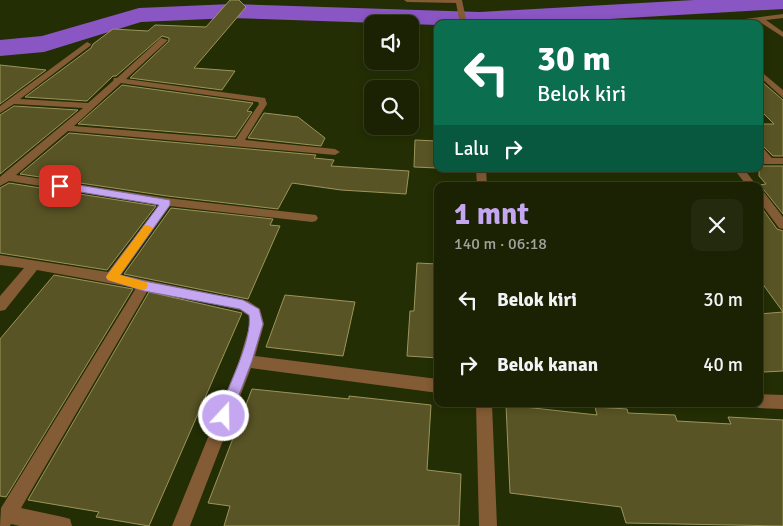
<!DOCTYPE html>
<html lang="id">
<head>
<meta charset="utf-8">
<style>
  :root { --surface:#1a2203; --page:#232a0d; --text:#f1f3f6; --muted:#9fa49a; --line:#383f25; --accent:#c5a7f1 }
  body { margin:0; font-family:Signika,sans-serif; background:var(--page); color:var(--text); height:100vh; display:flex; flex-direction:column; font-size:19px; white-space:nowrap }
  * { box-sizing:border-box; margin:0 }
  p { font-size:16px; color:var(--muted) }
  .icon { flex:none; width:28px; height:28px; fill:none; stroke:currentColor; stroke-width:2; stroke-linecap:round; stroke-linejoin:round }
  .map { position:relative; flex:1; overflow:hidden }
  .sheet { position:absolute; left:434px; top:182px; width:329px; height:225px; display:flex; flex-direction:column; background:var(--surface); border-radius:10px; box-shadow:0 2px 8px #0003,0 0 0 1px var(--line) }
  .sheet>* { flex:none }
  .hud { position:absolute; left:434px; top:20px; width:329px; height:152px; border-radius:10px; box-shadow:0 2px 8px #0003,0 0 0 1px var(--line); background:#0b6e4f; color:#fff; overflow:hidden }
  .buttons { position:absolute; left:364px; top:15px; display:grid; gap:10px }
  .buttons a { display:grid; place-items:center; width:55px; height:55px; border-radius:10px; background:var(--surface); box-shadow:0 2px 8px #0003,0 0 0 1px var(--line); font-size:25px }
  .pin { position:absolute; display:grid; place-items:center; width:42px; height:42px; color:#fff; margin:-21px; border-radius:10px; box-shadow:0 2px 8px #0006 }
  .me { position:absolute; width:55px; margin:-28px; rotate:21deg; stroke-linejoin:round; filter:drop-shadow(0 0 4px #0008) }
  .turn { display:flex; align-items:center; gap:18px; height:105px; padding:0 20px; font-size:22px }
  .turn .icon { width:65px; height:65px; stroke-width:2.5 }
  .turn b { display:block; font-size:35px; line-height:42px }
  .then { display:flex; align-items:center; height:48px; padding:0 20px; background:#0003; gap:10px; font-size:19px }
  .round { display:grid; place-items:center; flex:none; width:52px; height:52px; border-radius:10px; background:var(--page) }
  .summary { display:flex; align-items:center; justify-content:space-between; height:85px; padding:0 20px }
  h1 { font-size:30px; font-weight:700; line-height:38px; color:var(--accent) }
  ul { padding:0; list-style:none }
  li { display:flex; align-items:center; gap:15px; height:65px; padding:0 20px }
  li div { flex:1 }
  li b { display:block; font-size:19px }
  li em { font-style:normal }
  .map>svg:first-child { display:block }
</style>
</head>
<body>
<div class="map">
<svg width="783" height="526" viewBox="0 0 783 526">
  <rect width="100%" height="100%" fill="#232e04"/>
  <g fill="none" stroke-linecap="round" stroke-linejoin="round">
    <path fill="#8a56c4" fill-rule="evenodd" d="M694,0H783V9L524,24L438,25L231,18L141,22L44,52L0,56V40L42,36L139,8L231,4L480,12Z"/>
  </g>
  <path fill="#595425" stroke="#9c955a" d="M230,0H239L246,7L194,68L235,71L222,90L130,78L169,41V38L162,36L116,76H113L87,101L25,97L91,48L93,44L113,29L148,31L155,25L206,27Z
    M0,65L46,70L0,104Z
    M759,81H761L783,100V156H773L764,147L759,145V124H774L759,109Z
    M122,85L253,103L247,111L252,112L235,137L78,124Z
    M14,106L78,110L0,174V115Z
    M264,113L298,117L325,138L321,146L248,138Z
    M69,133L316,155L314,158L334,160L331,166L409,171L406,194L341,190L292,183L278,209L167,196L20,174Z
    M415,140L437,141V168L414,167Z
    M759,166H783V214L764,190L759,188V185L766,184L759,176Z
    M9,183L156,206L107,270L0,253V188Z
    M759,204L777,229L783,231V371L764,372L759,363V314L783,312L759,279Z
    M171,208L273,219L270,225L280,226L248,299L124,274Z
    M417,263L438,264V358L407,356L410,311H414Z
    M54,275L133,289L6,497L0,496V339Z
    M149,292L242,313L149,526L96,517L99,512L28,500Z
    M285,295L355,302L343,356L266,347Z
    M252,389L349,399V396L431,405L427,470L461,474L459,526H224L230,506L208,503Z
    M506,405L597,415L595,407L627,409L628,413L675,415L677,421L731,424L728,417L783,420V526L626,523L621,507L510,493Z"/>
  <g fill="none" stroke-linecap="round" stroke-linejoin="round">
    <path fill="#835b35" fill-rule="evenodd" d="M404,0H462L467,24H460L456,3L407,2Z
      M783,14V18L766,20L783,32V37L758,21L707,24Z
      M161,38L168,40L126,79L265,98L267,104L245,140L335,149L340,152L335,155L68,131L16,175L167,198L316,215L318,218L316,221L312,222L170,206L121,275L248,301L260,309L264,324L255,356L438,379V393L251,368L190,526H172L239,361L250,324L249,316L240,310L148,290L21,508L63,517L70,519L72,526H20L11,524L10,526H0L1,508L136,288L37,270L5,310L0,311V296L24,268L0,265V255L108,272L159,205L9,181L0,186V177L2,175L83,108L14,104L0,113V106L87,42L91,44L90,46L20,99L88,103L113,81L114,78H117ZM121,83L258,102L259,104L236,139L74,126Z
      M759,70L783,90V98L759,76Z
      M759,147L763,148L772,158H783V164H759V158H761L759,156Z
      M476,169H486L487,186H477Z
      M734,169H744L757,186H747Z
      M759,190L763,191L783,217V229L779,228L759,201Z
      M759,394L783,395V409L759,408L753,406L752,404H759Z
      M476,404H492L497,526H479Z"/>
  </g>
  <path fill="#c5a7f1" stroke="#806d9d" d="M60,182L170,200V205L120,275L144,281L243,300L259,309L263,324L252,361L229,421L224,423L219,421L217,416C226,392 253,339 249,315L240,309L144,291L108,280L106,277L108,274L159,205L56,188V183Z"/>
  <path fill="#f59e0b" d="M148,225L153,228L120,275L146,282L148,285L146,289L142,290L108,280L106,277L108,274L144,226Z"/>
</svg>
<div class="buttons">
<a><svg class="icon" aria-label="sound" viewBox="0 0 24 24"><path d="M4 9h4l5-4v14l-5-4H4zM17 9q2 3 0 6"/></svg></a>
<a><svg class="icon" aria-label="search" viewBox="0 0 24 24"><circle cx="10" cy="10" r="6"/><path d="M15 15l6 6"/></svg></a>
</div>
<div class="pin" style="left:60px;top:186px;background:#d93025"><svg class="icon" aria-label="arrive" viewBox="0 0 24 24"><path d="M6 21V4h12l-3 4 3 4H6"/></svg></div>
<svg class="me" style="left:224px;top:416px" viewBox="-20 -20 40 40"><circle r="17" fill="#c5a7f1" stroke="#fff" stroke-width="3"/><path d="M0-11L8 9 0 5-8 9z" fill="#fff"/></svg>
<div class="hud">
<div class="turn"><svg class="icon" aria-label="left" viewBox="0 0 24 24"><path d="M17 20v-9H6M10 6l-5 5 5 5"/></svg><div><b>30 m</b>Belok kiri</div></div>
<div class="then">Lalu<svg class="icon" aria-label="right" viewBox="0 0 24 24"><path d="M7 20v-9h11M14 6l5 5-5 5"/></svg></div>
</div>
<section class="sheet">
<div class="summary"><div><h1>1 mnt</h1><p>140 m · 06:18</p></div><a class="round"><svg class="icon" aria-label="close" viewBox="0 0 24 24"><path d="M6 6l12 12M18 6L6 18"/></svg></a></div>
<ul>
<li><svg class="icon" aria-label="left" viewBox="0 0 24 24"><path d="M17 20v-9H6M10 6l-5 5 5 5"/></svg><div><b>Belok kiri</b></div><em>30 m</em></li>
<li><svg class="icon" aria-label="right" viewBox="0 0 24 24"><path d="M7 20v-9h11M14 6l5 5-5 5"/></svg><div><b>Belok kanan</b></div><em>40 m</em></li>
</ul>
</section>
</div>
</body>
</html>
